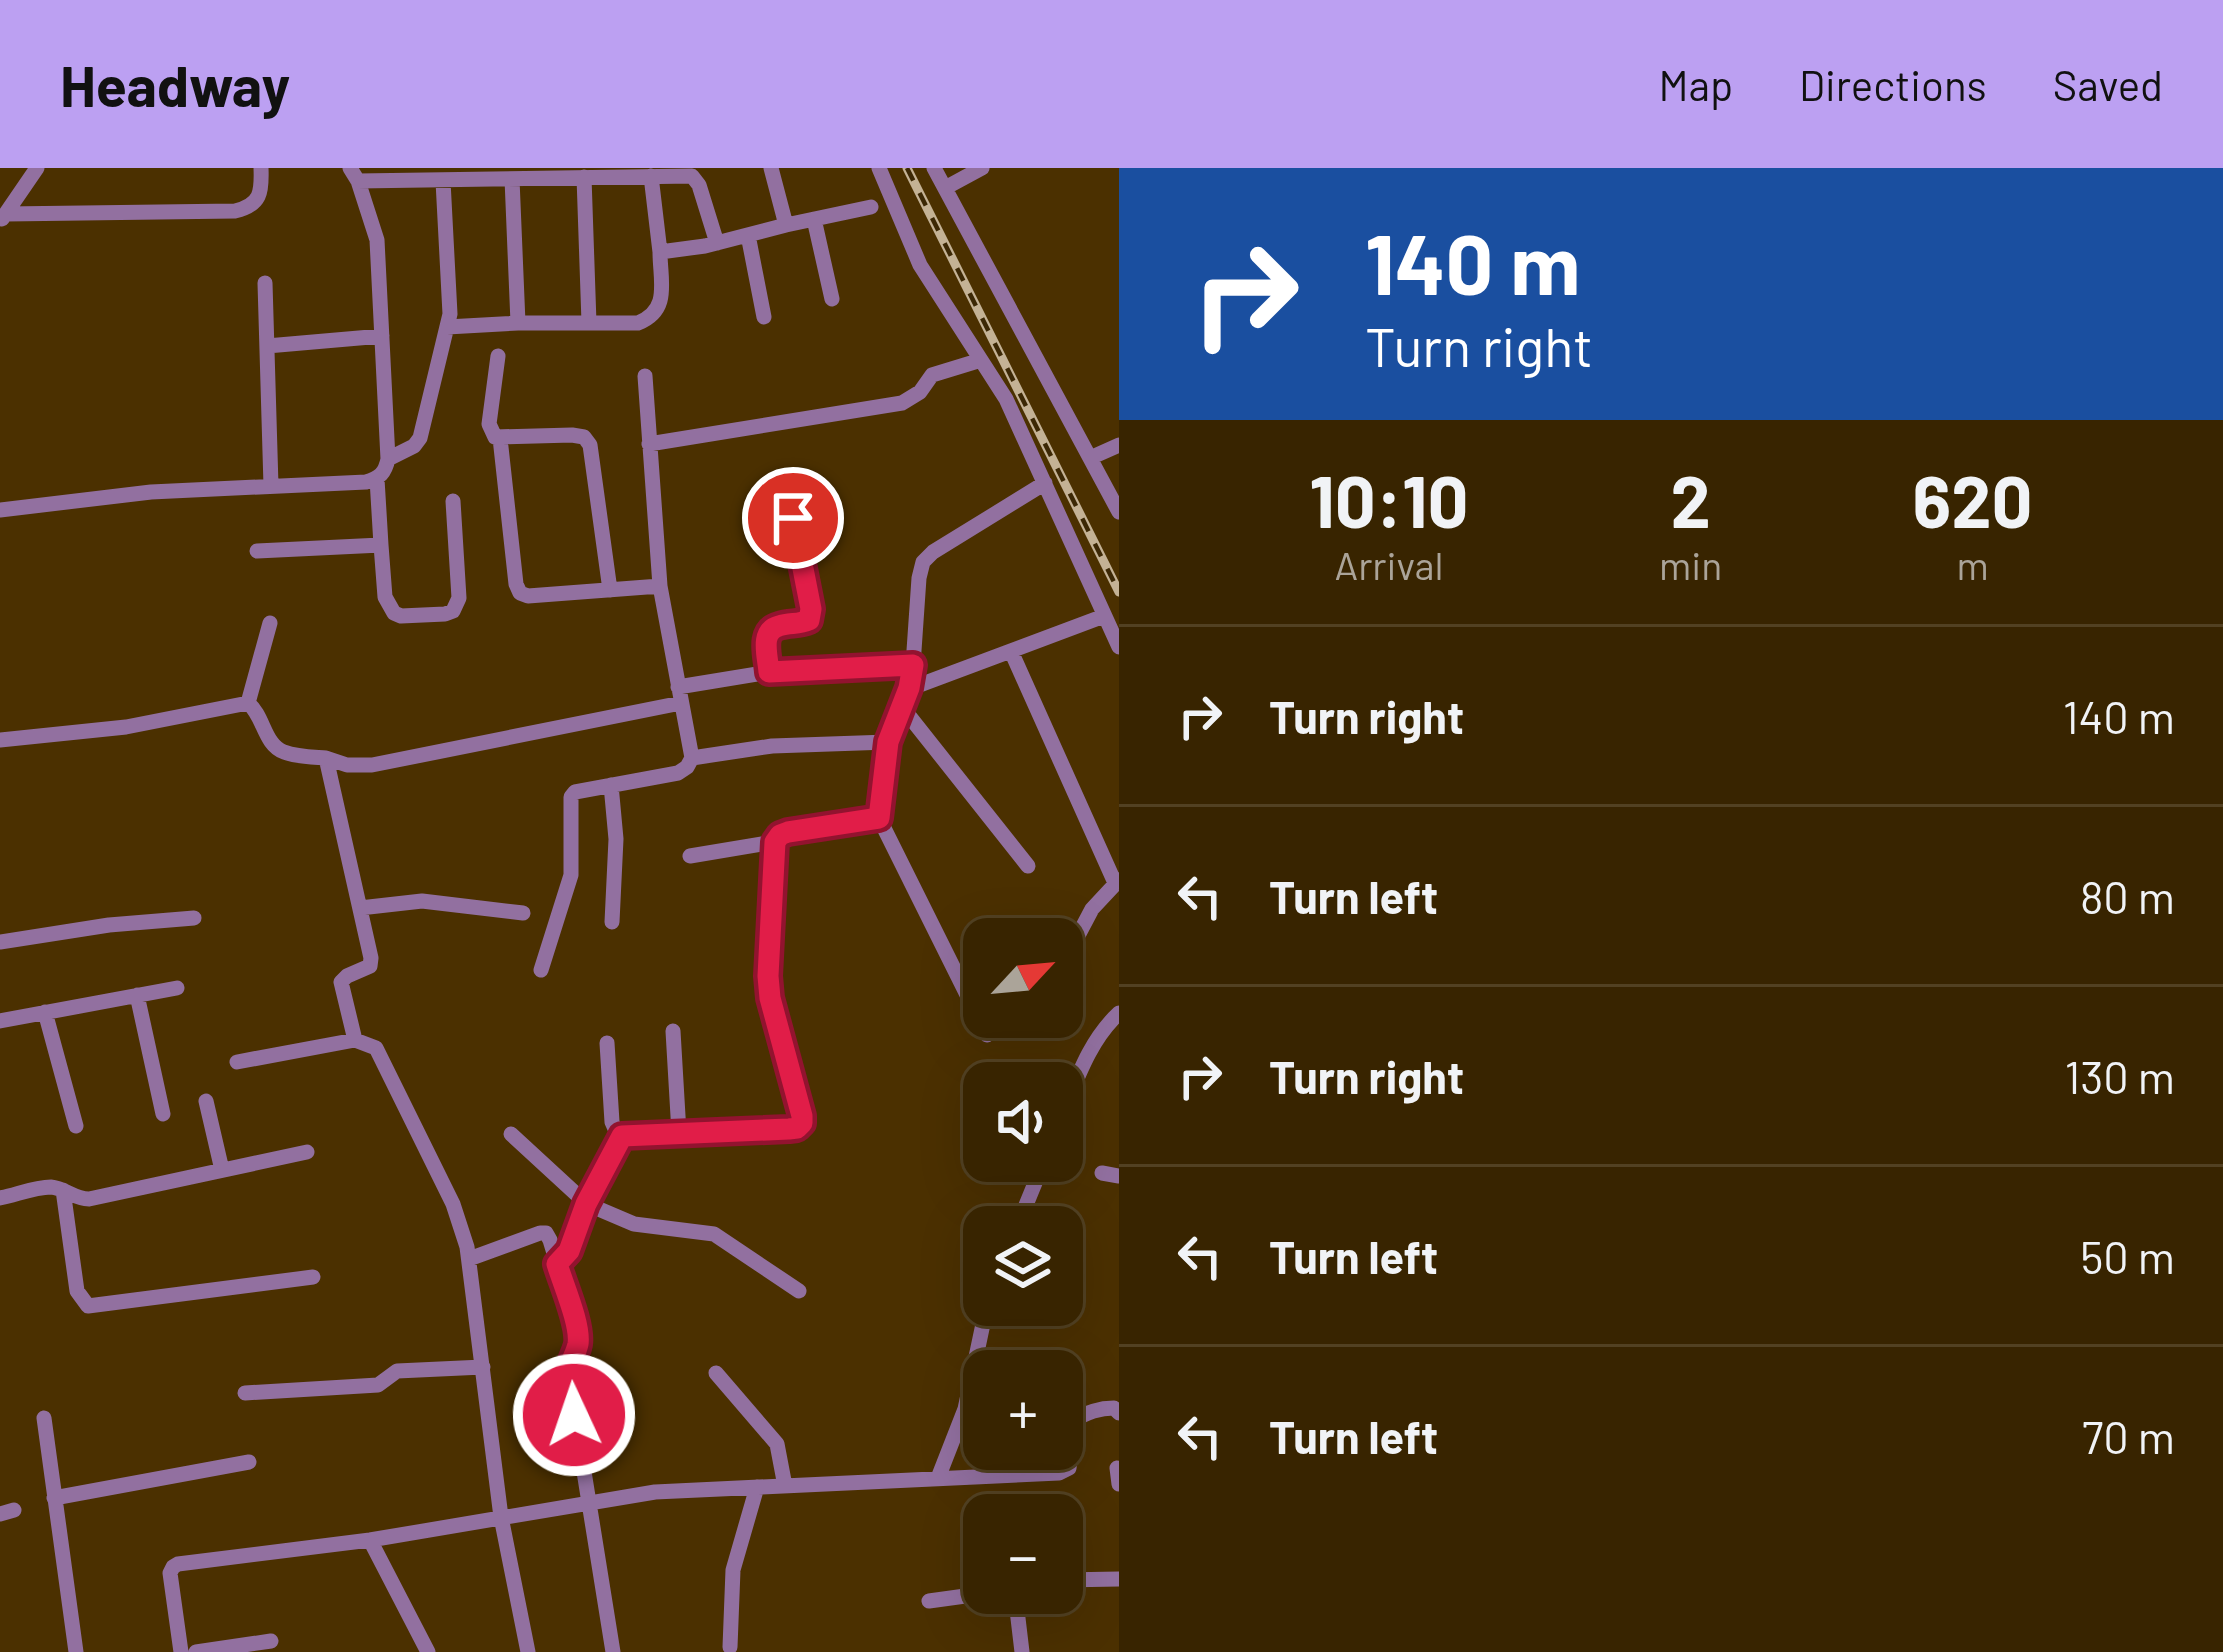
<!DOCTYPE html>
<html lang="en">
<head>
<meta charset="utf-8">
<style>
  :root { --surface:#382400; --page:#43300f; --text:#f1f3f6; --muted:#aba499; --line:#524122; --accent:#bca0f2 }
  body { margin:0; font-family:Barlow,sans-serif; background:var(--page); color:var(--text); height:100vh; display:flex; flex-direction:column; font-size:45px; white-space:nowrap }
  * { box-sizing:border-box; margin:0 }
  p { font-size:39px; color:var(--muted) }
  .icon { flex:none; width:66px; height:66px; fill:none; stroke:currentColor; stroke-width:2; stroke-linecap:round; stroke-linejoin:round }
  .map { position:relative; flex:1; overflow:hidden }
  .details { display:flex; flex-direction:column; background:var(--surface); width:1104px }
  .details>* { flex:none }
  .top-card { background:#1a4fa0; color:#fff; overflow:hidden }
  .needle { width:78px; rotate:64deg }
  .buttons { position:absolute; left:963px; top:750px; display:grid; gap:24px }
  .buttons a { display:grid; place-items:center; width:120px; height:120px; border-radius:24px; background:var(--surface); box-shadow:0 12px 48px #0002,0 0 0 3px var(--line); font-size:60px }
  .pin { position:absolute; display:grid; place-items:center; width:102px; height:102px; color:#fff; margin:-51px; border:6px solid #fff; border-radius:50%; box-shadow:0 3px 12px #0007 }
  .me { position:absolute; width:132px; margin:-66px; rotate:357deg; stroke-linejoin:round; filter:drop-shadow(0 0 9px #0008) }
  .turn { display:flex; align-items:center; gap:42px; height:252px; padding:0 48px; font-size:54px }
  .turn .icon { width:156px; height:156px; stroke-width:2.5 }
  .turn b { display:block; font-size:84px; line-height:102px }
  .eta { display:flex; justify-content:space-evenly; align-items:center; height:204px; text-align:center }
  .eta b { font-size:72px; font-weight:700; line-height:84px }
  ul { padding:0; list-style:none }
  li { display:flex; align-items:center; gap:36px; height:180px; padding:0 48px; border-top:3px solid var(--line) }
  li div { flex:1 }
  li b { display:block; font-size:45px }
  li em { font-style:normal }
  header { display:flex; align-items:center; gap:72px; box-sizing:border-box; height:168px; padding:0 60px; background:var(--accent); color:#111 }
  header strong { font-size:57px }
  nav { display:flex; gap:66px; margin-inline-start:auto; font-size:42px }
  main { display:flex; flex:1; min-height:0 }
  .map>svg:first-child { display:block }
</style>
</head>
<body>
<header>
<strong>Headway</strong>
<nav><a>Map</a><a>Directions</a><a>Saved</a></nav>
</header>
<main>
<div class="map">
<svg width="1119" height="1484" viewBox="0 0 1119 1484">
  <rect width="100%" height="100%" fill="#4b3000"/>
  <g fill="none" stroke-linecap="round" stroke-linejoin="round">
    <path stroke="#9270a0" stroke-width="15" d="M350,0L358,13L377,72L388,291L414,278L420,270L450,146L443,13
      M771,0L786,57
      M879,0L920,97L1006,231L1119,479
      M934,0L1119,344
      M651,8L660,84
      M584,9L589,155
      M512,11L518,155
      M358,13L692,8L699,17L717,75
      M945,20L982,0
      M6,46L235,43C261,37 262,24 261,0
      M2,51L37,0
      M814,51L832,131
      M748,67L764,149
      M265,115L271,318
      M447,159L518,155H638C671,142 660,113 660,84L705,78L786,57L871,39
      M267,178L382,168
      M498,188L489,256L495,269L572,267L584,269L590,277L610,422
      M500,270L516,416L520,425L528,428L660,418
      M649,276L902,235L920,224L932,207L981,192
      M1090,290L1119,277
      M0,342L151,324L366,314C380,310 385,305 388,291
      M381,377L385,429L394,445L401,448L445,446L453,443L459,430L453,333
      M257,383L381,377L377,311
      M1011,483L1115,715
      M769,504C768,489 759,463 779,458C790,454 798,457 809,452L811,441L792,350
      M678,519L769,504L913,497
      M909,521L1104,448
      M248,535L270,455
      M902,539L1028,698
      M0,572L126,559L248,535C264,548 264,577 284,584C297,589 313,589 326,590
      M692,590L772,578L888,574
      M611,617L616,671L612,754
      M690,688L774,674
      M360,740L422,733L523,745
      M0,774L109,757L194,750
      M1063,796L1092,741L1119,712
      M541,802L571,707V629L575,624L678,605L687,599L692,590L660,418L645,208
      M137,827L163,946
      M45,844L76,958
      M0,853L177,820
      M673,863L679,965
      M987,867L879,650L888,574L909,521L913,497L919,410L923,394L933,384L1045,315
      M355,872L341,814L347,808L370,798L371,790L326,590L347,597H372L681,535
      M607,875L612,954L616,963L622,967
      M237,894L355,872L376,880L453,1036L467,1079L501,1349L528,1484
      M206,933L222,1002
      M1062,947C1077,911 1089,873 1119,845
      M511,966L587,1036L634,1056L714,1066L799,1123
      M1102,1005L1119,1008
      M63,1022L77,1123L88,1138L313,1109
      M0,1030C16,1027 34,1019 51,1019C65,1020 74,1031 89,1031L307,984
      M1017,1059L1044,993
      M469,1091L540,1065H546L550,1072L578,1164L577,1181L568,1204L613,1484
      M558,1097L569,1083L587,1036L622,967L789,961C798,960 801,957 803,948L770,829L768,808L774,674L780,667L788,665L879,650
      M716,1205L777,1276L785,1318
      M245,1225L378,1217L397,1203L483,1199
      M44,1250L76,1484
      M1117,1300L1119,1316
      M938,1310L965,1241L987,1137
      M54,1330L249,1294
      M0,1346L14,1342
      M370,1372L428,1484
      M1062,1412L1119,1411
      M1015,1425L1022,1484
      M929,1433L987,1425
      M730,1479L733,1402L757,1319
      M181,1484L170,1405L173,1399L178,1396L370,1372L655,1324L1059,1305L1069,1300L1075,1253C1085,1244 1101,1240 1114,1240L1119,1245
      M196,1484L271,1473"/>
    <defs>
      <path id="rail" d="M907,0L1119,424"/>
    </defs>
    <use href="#rail" stroke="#c4b295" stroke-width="9"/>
    <use href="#rail" stroke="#3c2805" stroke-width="4.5" stroke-dasharray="14" stroke-linecap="butt"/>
  </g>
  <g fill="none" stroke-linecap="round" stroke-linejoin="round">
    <defs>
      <path id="route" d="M574,1247L568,1204C570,1194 576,1186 578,1176C581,1157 563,1116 557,1096L569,1083L586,1036L622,968L789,961L797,960L802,955V948L770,830L768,808L775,674L780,667L788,664L879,650L888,574L909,520L913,497L769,504C768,489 759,463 779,458C790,454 798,457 809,452L811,441L793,350"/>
    </defs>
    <use href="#route" stroke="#92132f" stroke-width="30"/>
    <use href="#route" stroke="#e11d48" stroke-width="21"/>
  </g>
</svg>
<div class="buttons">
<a><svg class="needle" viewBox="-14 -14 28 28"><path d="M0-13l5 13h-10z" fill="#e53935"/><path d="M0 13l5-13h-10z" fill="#aba499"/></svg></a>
<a><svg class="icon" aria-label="sound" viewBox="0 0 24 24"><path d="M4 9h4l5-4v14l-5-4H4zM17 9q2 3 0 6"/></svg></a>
<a><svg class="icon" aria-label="layers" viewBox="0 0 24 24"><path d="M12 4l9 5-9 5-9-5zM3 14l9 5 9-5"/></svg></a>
<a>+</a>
<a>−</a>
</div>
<div class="pin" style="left:793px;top:350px;background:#d93025"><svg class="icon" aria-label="arrive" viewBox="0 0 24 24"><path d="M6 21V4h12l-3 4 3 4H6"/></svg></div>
<svg class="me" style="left:574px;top:1247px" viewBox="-20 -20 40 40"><circle r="17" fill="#e11d48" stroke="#fff" stroke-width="3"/><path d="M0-11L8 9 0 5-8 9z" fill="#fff"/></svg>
</div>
<section class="details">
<div class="top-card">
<div class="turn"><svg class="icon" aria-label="right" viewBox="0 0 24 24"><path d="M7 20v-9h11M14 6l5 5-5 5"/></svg><div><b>140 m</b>Turn right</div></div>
</div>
<div class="eta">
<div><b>10:10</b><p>Arrival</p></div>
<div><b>2</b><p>min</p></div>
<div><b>620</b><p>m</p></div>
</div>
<ul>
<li><svg class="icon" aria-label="right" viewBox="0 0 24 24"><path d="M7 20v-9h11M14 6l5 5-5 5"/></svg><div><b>Turn right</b></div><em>140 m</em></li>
<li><svg class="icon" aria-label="left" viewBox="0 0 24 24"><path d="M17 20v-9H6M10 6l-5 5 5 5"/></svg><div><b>Turn left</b></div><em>80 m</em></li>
<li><svg class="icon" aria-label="right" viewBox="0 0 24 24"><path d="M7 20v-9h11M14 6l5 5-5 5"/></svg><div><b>Turn right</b></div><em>130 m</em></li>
<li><svg class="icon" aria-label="left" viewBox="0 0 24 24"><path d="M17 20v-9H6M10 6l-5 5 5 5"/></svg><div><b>Turn left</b></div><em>50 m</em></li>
<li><svg class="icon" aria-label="left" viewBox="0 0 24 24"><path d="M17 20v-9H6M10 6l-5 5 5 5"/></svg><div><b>Turn left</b></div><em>70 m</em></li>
</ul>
</section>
</main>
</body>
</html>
